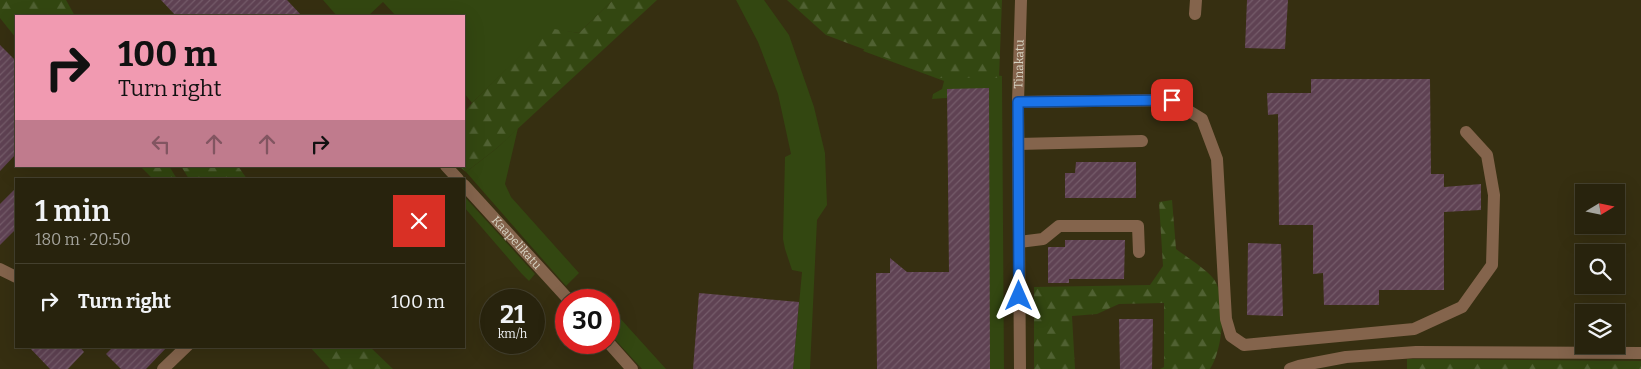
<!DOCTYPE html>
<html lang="en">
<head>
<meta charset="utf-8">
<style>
  :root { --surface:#28230d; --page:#302b16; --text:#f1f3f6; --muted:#a5a49d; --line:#44402e }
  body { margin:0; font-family:Bitter,serif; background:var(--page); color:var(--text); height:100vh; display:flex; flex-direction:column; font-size:19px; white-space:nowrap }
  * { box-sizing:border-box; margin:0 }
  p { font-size:16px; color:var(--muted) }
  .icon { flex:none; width:28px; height:28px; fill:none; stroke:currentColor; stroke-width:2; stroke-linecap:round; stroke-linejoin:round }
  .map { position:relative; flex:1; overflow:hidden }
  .side { position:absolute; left:15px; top:178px; width:450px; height:170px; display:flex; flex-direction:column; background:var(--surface); border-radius:0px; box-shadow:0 5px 20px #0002,0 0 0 1px var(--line) }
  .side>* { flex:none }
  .top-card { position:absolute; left:15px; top:15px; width:450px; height:152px; border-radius:0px; box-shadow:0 5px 20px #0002,0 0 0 1px var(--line); background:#f19ab1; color:#111; overflow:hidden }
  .needle { width:32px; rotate:80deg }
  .controls { position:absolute; left:1575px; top:184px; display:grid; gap:10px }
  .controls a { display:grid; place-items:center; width:50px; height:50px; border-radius:0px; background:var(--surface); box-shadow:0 5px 20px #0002,0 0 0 1px var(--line); font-size:25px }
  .speed { position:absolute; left:480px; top:289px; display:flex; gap:10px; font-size:25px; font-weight:700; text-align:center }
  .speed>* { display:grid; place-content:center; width:65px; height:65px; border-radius:50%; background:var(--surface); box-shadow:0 5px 20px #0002,0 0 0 1px var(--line); line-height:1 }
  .speed small { font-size:12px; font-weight:400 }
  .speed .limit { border:8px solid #d22; background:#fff; color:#111 }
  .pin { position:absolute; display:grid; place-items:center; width:42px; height:42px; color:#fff; margin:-21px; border-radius:10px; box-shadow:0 2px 8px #0006 }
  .me { position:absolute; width:55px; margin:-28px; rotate:0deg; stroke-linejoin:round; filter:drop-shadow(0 0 4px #0008) }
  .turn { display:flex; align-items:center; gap:18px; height:105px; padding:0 20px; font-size:22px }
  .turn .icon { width:65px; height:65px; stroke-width:2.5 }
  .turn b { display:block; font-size:35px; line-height:42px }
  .lanes { display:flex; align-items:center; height:48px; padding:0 20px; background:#0003; justify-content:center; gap:25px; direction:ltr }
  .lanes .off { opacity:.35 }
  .round { display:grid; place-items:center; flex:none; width:52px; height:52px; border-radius:0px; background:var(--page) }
  .head { display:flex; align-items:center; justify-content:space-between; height:85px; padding:0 20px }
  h1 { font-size:30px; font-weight:600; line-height:38px }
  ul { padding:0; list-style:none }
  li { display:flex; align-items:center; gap:15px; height:75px; padding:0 20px; border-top:1px solid var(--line) }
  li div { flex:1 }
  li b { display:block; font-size:19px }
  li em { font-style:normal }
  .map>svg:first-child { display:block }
</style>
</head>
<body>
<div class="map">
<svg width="1641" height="369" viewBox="0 0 1641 369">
  <defs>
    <pattern id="forest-firs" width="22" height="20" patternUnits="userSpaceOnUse" patternTransform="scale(1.25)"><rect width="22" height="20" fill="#334711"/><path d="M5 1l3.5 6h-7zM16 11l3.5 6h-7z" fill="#506132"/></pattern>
    <pattern id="building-hatch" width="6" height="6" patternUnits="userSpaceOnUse" patternTransform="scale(1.25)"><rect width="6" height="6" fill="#5f4253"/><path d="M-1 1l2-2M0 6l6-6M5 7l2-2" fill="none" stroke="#755c6a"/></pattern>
  </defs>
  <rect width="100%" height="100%" fill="#362f11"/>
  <path fill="#334711" d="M323,0H613L579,33L548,29L472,103L464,93V16H396L383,2L368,16H337Z
    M736,0H764L789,35L814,107L825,153L827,205L817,220L810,369H793L802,272L792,270L785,249L783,239L785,157L791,154L778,94L758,42Z
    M869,43L924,62L1002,76L1004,369H990L947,89V98L932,99L933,94L942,89L944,81L863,51Z
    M518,128L505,184L511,197L579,273L566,286L466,172L497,148Z
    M464,196L535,274L529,281L521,273L464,207Z
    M609,306L666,369H642L609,333Z"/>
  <path fill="url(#forest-firs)" d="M0,0H66L75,16H16V38L0,18Z
    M613,0H657L497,148L466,172L459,166H464V113L472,103L548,28L579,33Z
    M787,0H1002L999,78H940L826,35Z
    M140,166H169L177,179H153Z
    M181,166H238L247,179H189Z
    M1172,200L1176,249C1185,256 1206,269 1213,278C1228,297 1223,350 1210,369H1160L1164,367V303L1119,304L1097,314L1072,316L1075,369H1034V287L1150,285L1163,266L1159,202Z
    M309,346H369L393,369H330Z
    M1407,359L1641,361V369H1407Z"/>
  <path fill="url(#building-hatch)" d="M161,0H287L302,16H176Z
    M1247,0H1288L1285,49L1245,48Z
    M0,45L16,61V154L0,171Z
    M1311,79H1430L1431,174H1444V187L1481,184V210L1444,212V290H1379V305H1324L1323,273L1313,274V225H1279L1278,114L1268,115L1267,93H1311Z
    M989,88L990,369H877L876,273H890V258L907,272H949L947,89Z
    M1076,162H1136V198H1065V173H1075Z
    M16,188V229L0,245V204Z
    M1065,240H1125L1124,279H1069V283H1048V247H1065Z
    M1248,243L1281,244L1283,316L1247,315Z
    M699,293L799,302L793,369H693Z
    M1119,319H1153L1152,369H1120Z
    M28,346H79L84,352L68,369H50Z
    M114,346H168L146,369H121L106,354Z"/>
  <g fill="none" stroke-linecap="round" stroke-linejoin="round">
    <g stroke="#84644c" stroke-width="12">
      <path d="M1195,14L1196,0"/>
      <path d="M1018,102L1171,100L1202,119L1217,159L1226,319L1231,336L1244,345L1414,329L1462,307L1492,265L1494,195L1487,155L1466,132"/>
      <path d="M1018,144L1142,141"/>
      <path d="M446,166L458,179"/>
      <path id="s1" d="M464,185L569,300"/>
      <path d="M1019,242L1043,239L1059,226H1138L1139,252"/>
      <path d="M0,269L16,277"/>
      <path d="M608,342L632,369"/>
      <path d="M163,369L187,346"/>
      <path id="s2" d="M1020,369L1018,102L1021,0"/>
      <path d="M1290,369L1299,366L1346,357L1416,352L1641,353"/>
    </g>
  </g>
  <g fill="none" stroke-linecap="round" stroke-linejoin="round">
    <defs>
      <path id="route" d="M1019,296L1018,102L1172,100"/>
    </defs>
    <use href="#route" stroke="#114b97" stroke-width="12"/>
    <use href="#route" stroke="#1a73e8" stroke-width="9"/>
  </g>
  <g text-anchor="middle" stroke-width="4" stroke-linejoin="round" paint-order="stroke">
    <g font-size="12" fill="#d6d2c1" stroke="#362f11">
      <text dy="4" stroke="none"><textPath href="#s2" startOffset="305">Tinakatu</textPath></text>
      <text dy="4" stroke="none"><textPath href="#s1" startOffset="78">Kaapelikatu</textPath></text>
    </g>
  </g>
</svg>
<div class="controls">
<a><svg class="needle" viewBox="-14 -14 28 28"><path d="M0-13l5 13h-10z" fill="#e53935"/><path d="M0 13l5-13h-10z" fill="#a5a49d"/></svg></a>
<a><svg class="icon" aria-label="search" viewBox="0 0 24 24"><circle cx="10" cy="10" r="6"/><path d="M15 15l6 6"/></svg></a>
<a><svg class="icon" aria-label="layers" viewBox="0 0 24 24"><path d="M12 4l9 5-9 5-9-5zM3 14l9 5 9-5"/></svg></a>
</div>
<div class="speed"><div>21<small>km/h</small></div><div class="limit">30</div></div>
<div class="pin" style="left:1172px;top:100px;background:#d93025"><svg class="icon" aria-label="arrive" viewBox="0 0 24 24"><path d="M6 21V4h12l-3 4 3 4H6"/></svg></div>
<svg class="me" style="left:1019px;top:296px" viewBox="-20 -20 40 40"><path d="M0-17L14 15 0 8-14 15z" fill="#1a73e8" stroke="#fff" stroke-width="4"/></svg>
<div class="top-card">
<div class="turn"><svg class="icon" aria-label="right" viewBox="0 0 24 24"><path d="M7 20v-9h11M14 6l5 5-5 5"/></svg><div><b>100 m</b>Turn right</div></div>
<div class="lanes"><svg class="icon off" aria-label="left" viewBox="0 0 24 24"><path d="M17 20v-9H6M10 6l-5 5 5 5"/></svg><svg class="icon off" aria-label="ahead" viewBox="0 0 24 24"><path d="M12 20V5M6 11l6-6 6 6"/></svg><svg class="icon off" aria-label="ahead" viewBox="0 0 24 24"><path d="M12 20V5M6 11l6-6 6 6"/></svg><svg class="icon" aria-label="right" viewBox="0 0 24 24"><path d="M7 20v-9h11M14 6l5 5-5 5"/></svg></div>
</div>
<section class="side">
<div class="head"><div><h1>1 min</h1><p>180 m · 20:50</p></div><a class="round" style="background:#d93025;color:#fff"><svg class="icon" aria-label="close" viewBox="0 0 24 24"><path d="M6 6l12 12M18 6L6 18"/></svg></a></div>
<ul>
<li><svg class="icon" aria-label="right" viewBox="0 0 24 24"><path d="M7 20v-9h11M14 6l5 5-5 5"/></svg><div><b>Turn right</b></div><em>100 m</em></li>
</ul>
</section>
</div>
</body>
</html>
